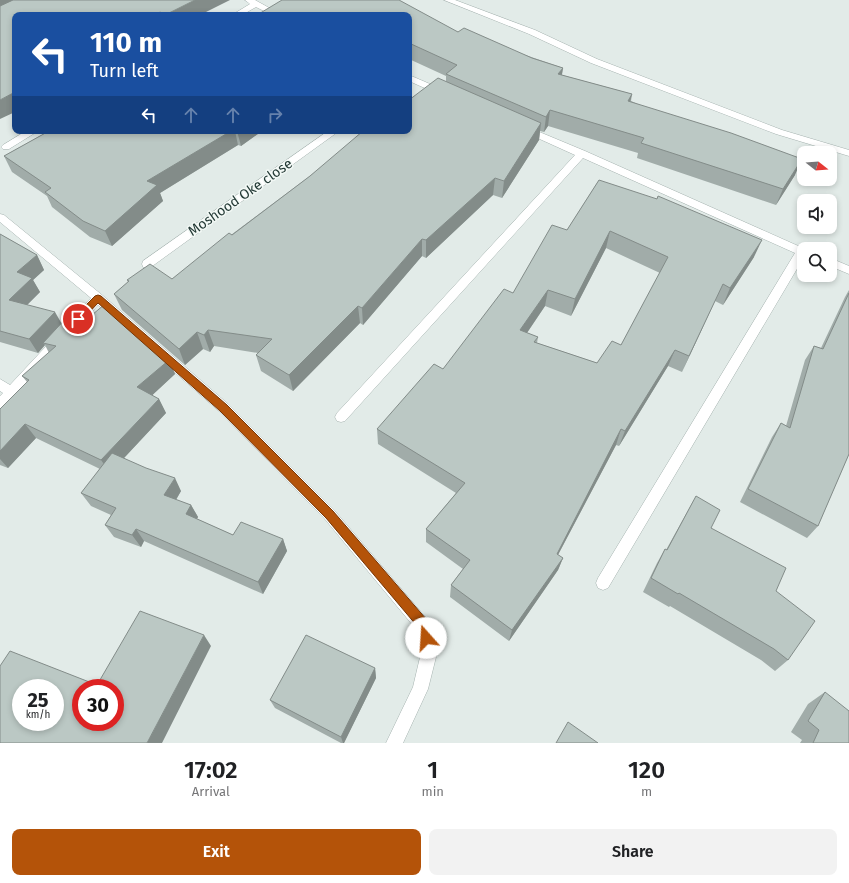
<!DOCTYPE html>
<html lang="en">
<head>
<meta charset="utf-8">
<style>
  :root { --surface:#fff; --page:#f2f2f2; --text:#202124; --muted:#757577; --accent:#b45309 }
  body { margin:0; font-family:"Fira Sans",sans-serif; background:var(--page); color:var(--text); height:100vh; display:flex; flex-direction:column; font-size:15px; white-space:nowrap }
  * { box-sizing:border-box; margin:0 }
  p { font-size:13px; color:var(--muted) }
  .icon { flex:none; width:22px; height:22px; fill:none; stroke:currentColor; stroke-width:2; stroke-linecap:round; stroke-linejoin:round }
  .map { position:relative; height:743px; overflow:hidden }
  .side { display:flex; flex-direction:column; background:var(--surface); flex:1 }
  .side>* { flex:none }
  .banner { position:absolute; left:12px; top:12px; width:400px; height:122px; border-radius:8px; box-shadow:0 2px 6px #0003; background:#1a4fa0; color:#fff; overflow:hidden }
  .needle { width:26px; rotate:107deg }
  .fabs { position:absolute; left:797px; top:146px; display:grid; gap:8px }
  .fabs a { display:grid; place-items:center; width:40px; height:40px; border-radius:8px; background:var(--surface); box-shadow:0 2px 6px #0003; font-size:20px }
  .speed { position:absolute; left:12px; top:679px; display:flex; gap:8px; font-size:20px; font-weight:700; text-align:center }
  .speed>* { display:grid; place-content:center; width:52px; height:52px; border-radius:50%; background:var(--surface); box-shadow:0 2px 6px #0003; line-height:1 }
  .speed small { font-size:10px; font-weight:400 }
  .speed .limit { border:6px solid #d22; background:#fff; color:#111 }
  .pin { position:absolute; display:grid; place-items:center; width:34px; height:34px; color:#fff; margin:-17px; border:2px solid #fff; border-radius:50%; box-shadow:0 1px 4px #0007 }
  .me { position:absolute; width:44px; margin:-22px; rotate:341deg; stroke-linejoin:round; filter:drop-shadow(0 0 3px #0008) }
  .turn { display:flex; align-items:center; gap:14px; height:84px; padding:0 12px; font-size:18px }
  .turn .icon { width:52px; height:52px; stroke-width:2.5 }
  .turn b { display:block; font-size:28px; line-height:34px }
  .lanes { display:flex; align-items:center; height:38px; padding:0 12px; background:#0003; justify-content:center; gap:20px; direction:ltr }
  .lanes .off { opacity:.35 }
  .eta { display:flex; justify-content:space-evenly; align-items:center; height:68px; text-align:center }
  .eta b { font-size:24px; font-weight:600; line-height:28px }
  .button { display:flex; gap:8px; margin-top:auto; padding:8px 12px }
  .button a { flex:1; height:46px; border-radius:8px; background:var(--accent); color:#fff; font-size:16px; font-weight:600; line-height:46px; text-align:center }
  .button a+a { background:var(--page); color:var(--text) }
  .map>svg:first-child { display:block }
</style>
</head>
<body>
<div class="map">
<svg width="849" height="743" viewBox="0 0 849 743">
  <rect width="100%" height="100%" fill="#e2ebe8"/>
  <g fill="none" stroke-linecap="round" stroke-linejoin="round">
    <defs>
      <path id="minor" d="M245,0H255L282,15H272L256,7L242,15H232L250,4Z
        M444,0H455L535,30L597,59L782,130L849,150V156L776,134L591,63L529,34Z
        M409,75L444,90L445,92L444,94H438L409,81Z
        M525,126L585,151L805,249L804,257L608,588L603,590L598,588L596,583L598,578L795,253L583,158L345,421L341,422L337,421L335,417L337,413L575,155L522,131L520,129Z
        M26,131H38L9,149H3L1,147L3,145Z
        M328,131H339L151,267H143L142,264L143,261Z
        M0,214L4,215L102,295L228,404L334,510L427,619L437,653L428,689L403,743H386L413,687L421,653L415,628L324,518L220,412L98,305L4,408L0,409V396L3,393L0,391V379L10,385L91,298L0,222Z
        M830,258L849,266V274L830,266Z"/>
    </defs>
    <use href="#minor" stroke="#a5b2af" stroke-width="1"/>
    <use href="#minor" fill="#fff" fill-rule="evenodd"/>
  </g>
  <path fill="#a1aca9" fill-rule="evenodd" d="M0,0L200,15H15Z
    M409,15L563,68L562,75L632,94L631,101L795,175L776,205L637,158L638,153L548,126L544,132L540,131L539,140L502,198L493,195L426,258L422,256L363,325L360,323L293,391L261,371L256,355L258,353L214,346L210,352L203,349L185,365L122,310L114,294L128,282L127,280L172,279L310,176L366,132L446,81V76L409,59Z
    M49,131H262L241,146L238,145L160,193L163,201L112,246L90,237L52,207L47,196L12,172L4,156Z
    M599,180L754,257L723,305L715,301L682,372L668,366L619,446L616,445L558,555L563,558L558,570L509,641L450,597L451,585L463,569L426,542V529L456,493L378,444L377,429L443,369L513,293L567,230ZM606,248L660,273L621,345L597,363L537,343L538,337L527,333L545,306L571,316Z
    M0,234L37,255L44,270L33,280L40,292L27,305L61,323L169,360L175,374L152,395L159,399L166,413L124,458L181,491L176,500L191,505L198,517L197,519L233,535L283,539L287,551L263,594L144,541L141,547L114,537L105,525L111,515L91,506L81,493L100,469L36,438L8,468L0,465V409L27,382L22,376L49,353L45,345L38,353L0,342Z
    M849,290V454L818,526L807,538L740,502L772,437L781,423L786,426L805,360L814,346L821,348L845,297Z
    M696,496L711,528L776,591L788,660L775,671L761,660L670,606L669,607L643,592L657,563L665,549L666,550Z
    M375,668L376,678L344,743H341L275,708L270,700Z
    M825,692L849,743H800L802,740L791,732L808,704Z"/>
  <path fill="#838c89" d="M0,0H34L0,16Z
    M195,0H230L200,15H165Z
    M160,12L161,15H156Z
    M563,68L560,84L558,74Z
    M15,92V112L0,119V100Z
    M632,94L628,110V101Z
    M550,110L548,126L544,132L546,117Z
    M541,123L539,140L502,198L504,181Z
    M231,131H235L238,145L160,193L163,201L112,246L105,231L147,181Z
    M237,131H262L241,146Z
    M802,159L795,175L776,205L783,189Z
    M495,178L493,195L426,258V240Z
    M610,231L606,248L571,316L575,299Z
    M422,239V256L363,325L362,308Z
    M762,240L754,257L723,305L730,288Z
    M37,255L44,270L33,280L40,292L18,314L9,300L17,272Z
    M723,284L715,301L682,372L689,356Z
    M548,290L545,306L518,346L520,330Z
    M358,306L360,323L293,391L289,375Z
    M55,312L63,326L43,343L45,345L38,353L29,339Z
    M208,330L214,346L210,352L204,335Z
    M197,332L203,349L185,365L179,349Z
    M675,350L668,366L619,446L625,431Z
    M169,360L175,374L145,402L137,387Z
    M159,399L166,413L110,473L101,460Z
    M25,424L36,438L8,468L0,459V451Z
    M621,429L616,445L552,566L557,554Z
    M175,478L181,491L171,508L164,495Z
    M191,505L198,517L192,527L186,514Z
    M136,529L144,541L141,547L132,535Z
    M283,539L287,551L263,594L258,582Z
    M563,558L558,570L509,641L512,630Z
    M204,635L211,646L162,743H147Z
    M375,668L376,678L344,743H343L341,737Z"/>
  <path fill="#bbc8c4" stroke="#838c89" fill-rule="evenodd" d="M13,0H195L165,15L160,12L156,15H15V92L0,100V6Z
    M282,0H399L458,32L464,28L532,58L563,68L558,74L632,94L628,101L731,133L802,159L783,189L641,143L644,138L550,110L546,117L446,74L457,65L409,43V15H257Z
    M438,78L541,123L504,181L495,178L426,240L422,239L362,308L358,306L289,375L256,355L272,339L208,330L204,335L197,332L179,349L114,294L129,281L127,280L150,264L172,279L229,233L232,235L310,176L363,131L366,132L367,131H409V100Z
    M49,131H231L147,181L157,185L105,231L83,221L45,192L51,188L4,156Z
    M599,180L657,199L658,196L762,240L730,288L723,284L689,356L675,350L625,431L621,429L557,554L563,558L512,630L451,585L470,560L426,529L465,483L377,429L434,364L443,369L504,289L513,293L552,225L567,230ZM610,231L668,257L621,345L612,341L597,363L534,342L538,337L520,330L548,290L575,299Z
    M0,234L37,255L17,272L32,278L9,300L55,312L29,339L0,331Z
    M849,293V454L818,526L748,489L781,423L790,428L814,346L823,349Z
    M105,304L169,360L137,387L159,399L101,460L25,424L0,451V409L29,380L22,376L56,346L43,343L69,315L86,320Z
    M112,453L146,468L175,478L164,495L191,505L186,514L233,535L241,522L283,539L258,582L136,529L132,535L105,525L116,508L81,493Z
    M696,496L720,510L711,528L786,568L776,591L815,621L788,660L774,649L679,593L678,594L651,578L665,549L667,550Z
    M140,611L204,635L147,743H0V666L10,651L97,685ZM21,688H55V722H21ZM81,688H115V722H81Z
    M306,635L375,668L341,737L270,700Z
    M825,692L849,711V743H813L819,730L808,721Z
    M568,722L598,743H556Z"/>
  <path fill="#b45309" stroke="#753606" d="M98,295L101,296L227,405L333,511L427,620L431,638L430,643L426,644L422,643L417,626L326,518L220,411L98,303L81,321H75L74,319L75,316L95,296Z"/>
  <g text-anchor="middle" stroke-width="3" stroke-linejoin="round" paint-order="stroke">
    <g font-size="14" fill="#243a36" stroke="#f2f8f5">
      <text transform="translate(240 197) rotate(-35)" y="5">Moshood Oke close</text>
    </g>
  </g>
</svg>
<div class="fabs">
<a><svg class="needle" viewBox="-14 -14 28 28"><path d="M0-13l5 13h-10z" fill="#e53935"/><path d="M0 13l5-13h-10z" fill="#757577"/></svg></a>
<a><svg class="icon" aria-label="sound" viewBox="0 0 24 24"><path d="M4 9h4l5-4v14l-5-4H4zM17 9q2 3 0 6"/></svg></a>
<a><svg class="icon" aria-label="search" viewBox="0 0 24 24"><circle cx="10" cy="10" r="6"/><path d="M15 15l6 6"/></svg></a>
</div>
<div class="speed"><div>25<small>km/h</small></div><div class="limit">30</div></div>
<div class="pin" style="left:78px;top:319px;background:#d93025"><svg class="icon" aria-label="arrive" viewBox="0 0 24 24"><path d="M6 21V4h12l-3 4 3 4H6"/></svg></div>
<svg class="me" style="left:426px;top:638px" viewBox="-20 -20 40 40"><circle r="19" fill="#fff"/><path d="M0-13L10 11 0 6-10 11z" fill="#b45309"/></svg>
<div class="banner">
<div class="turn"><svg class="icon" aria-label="left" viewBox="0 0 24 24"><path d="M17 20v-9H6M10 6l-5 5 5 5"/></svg><div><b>110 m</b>Turn left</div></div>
<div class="lanes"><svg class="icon" aria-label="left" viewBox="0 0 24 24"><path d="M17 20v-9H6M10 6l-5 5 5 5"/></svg><svg class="icon off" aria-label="ahead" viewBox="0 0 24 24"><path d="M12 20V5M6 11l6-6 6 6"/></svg><svg class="icon off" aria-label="ahead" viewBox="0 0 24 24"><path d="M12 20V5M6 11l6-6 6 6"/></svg><svg class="icon off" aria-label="right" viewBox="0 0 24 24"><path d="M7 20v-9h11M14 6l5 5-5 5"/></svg></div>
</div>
</div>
<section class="side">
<div class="eta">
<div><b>17:02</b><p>Arrival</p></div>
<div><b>1</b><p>min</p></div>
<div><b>120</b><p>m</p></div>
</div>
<div class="button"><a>Exit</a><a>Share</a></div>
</section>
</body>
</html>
